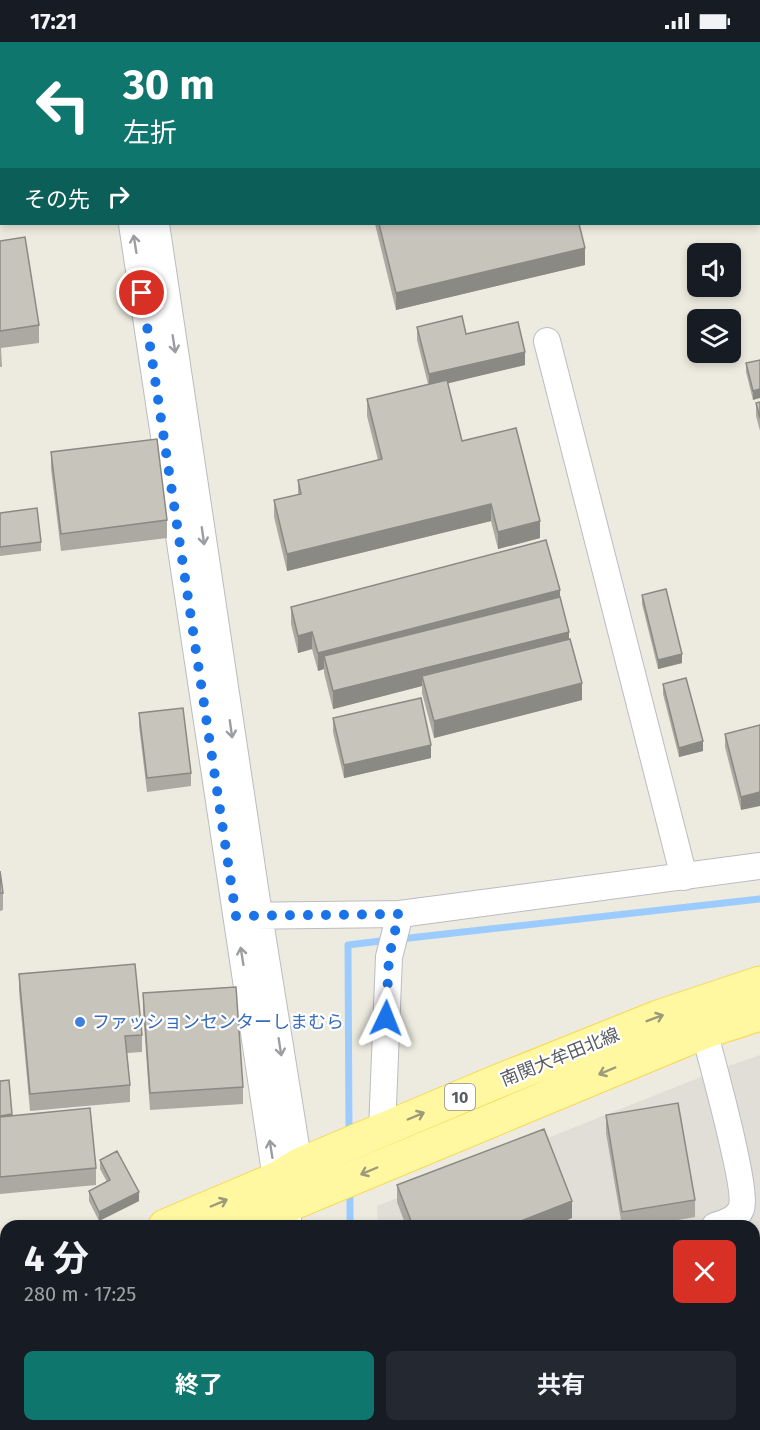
<!DOCTYPE html>
<html lang="ja">
<head>
<meta charset="utf-8">
<style>
  :root { --surface:#171b24; --page:#242831; --text:#f1f3f6; --muted:#9ea1a6; --accent:#0f766e }
  body { margin:0; font-family:"Fira Sans","Noto Sans JP",sans-serif; background:var(--page); color:var(--text); height:100vh; display:flex; flex-direction:column; font-size:22px; white-space:nowrap }
  * { box-sizing:border-box; margin:0 }
  p { font-size:20px; color:var(--muted) }
  .icon { flex:none; width:33px; height:33px; fill:none; stroke:currentColor; stroke-width:2; stroke-linecap:round; stroke-linejoin:round }
  .map { position:relative; flex:1; overflow:hidden }
  .side { position:absolute; left:0px; top:1178px; width:760px; height:212px; display:flex; flex-direction:column; background:var(--surface); border-radius:18px 18px 0 0; box-shadow:0 3px 9px #0003 }
  .side>* { flex:none }
  .guide { position:absolute; left:0px; top:0px; width:760px; height:183px; box-shadow:0 3px 9px #0003; background:#0f766e; color:#fff; overflow:hidden }
  .fabs { position:absolute; left:687px; top:201px; display:grid; gap:12px }
  .fabs a { display:grid; place-items:center; width:54px; height:54px; border-radius:9px; background:var(--surface); box-shadow:0 3px 9px #0003; font-size:30px }
  .pin { position:absolute; display:grid; place-items:center; width:51px; height:51px; color:#fff; margin:-26px; border:3px solid #fff; border-radius:50%; box-shadow:0 2px 6px #0007 }
  .me { position:absolute; width:66px; margin:-33px; rotate:2deg; stroke-linejoin:round; filter:drop-shadow(0 0 4px #0008) }
  .turn { display:flex; align-items:center; gap:21px; height:126px; padding:0 24px; font-size:27px }
  .turn .icon { width:78px; height:78px; stroke-width:2.5 }
  .turn b { display:block; font-size:42px; line-height:51px }
  .then { display:flex; align-items:center; height:57px; padding:0 24px; background:#0003; gap:12px; font-size:22px }
  .round { display:grid; place-items:center; flex:none; width:63px; height:63px; border-radius:9px; background:var(--page) }
  .overview { display:flex; align-items:center; justify-content:space-between; height:102px; padding:0 24px }
  h1 { font-size:36px; font-weight:700; line-height:45px }
  .primary-button { display:flex; gap:12px; margin-top:auto; padding:12px 24px }
  .primary-button a { flex:1; height:69px; border-radius:9px; background:var(--accent); color:#fff; font-size:24px; font-weight:700; line-height:69px; text-align:center }
  .primary-button a+a { background:var(--page); color:var(--text) }
  .status { display:flex; justify-content:space-between; align-items:center; height:42px; padding:0 30px; background:var(--surface); direction:ltr }
  .status svg { height:16px; fill:currentColor }
  .map>svg:first-child { display:block }
</style>
</head>
<body>
<div class="status"><b>17:21</b><svg viewBox="0 0 49 12"><path d="M0 12V9h3v3zM5 12V6h3v6zM10 12V3h3v9zM15 12V0h3v12zM26 1h20v11H26zM47 4h2v5h-2z"/></svg></div>
<div class="map">
<svg width="760" height="1388" viewBox="0 0 760 1388">
  <rect width="100%" height="100%" fill="#edebdf"/>
  <path fill="#e0ded7" d="M760,1013V1388H380V1383H754V1184L378,1183L377,1164L731,1023Z"/>
  <g fill="none" stroke-linecap="round" stroke-linejoin="round">
    <path stroke="#9cccff" stroke-width="7" d="M400,897L760,857
      M349,1091L348,903L389,898
      M350,1147V1184
      M334,1388L335,1383"/>
    <defs>
      <path id="minor" d="M105,0V2
        M129,0V2
        M132,182L276,1137L283,1152
        M156,182L259,873L299,1123L288,1163V1184
        M547,299L684,835
        M242,874L400,872L760,824
        M700,974C707,1001 749,1149 741,1167C737,1177 725,1181 715,1184
        M382,1088L389,915L400,872
        M274,1388L275,1383
        M395,1388L396,1383"/>
      <path id="major" d="M165,1184L276,1137L299,1123L491,1042L658,975L760,941
        M238,1184L704,990L760,972
        M0,1253L6,1251
        M0,1282L6,1279"/>
    </defs>
    <use href="#minor" stroke="#babcc2" stroke-width="28"/>
    <use href="#major" stroke="#fad74b" stroke-width="35"/>
    <use href="#minor" stroke="#fff" stroke-width="26"/>
    <use href="#major" stroke="#fff8a1" stroke-width="33"/>
  </g>
  <path fill="#aba9a2" d="M375,182H579L585,223L396,268Z
    M0,199L39,283V301L1,306L2,325H0Z
    M417,285L466,292L525,323L447,341L462,399L540,496L498,507L491,479L287,529L274,475V458L298,453V438L378,418L367,374V357L428,342L417,298Z
    M760,318L753,358L746,330V321Z
    M760,360V389L756,374V361Z
    M51,410L167,478V496L61,509L51,427Z
    M0,471L41,500V509L0,514Z
    M642,553L682,621L658,627L642,562Z
    M560,555L582,658L434,696L422,651V644L333,667L324,631V627L318,629L312,607L298,611L291,582V565Z
    M663,642L703,709L679,715L663,652Z
    M139,671L191,731V744L147,750L139,684Z
    M333,676L431,716L344,736L333,690Z
    M760,683L741,768L725,705V692Z
    M0,829L3,851V868L0,869Z
    M19,932L142,993V1010L127,1011L130,1043V1060L30,1069L19,949Z
    M143,951L243,1045V1062L150,1068L143,968Z
    M9,1038L12,1073L96,1126V1143L0,1152V1039Z
    M606,1073L695,1158V1175L645,1184H622L606,1091Z
    M100,1118L139,1159L99,1179L89,1159V1149L107,1140L100,1127Z
    M397,1143L572,1176L552,1184H406L397,1160Z
    M760,1305V1364L754,1333V1306Z
    M21,1383H70L60,1388H24Z
    M125,1383H195L197,1388H125Z
    M427,1383H482L483,1388H428Z
    M501,1383H575L576,1388H502Z
    M593,1383H671L672,1388H594Z
    M676,1383H731L732,1388H677Z"/>
  <path fill="#8b8984" d="M759,125H760V142H759Z
    M585,206V223L396,268V251Z
    M525,310V323L429,346V332Z
    M760,347V356L753,358V349Z
    M491,462V479L287,529V512Z
    M540,479V496L498,507V490Z
    M560,548V565L324,614V627L318,629V611Z
    M312,590V607L298,611V594Z
    M569,590V607L422,634V644L333,667V649Z
    M682,612V621L658,627V618Z
    M582,641V658L434,696V679Z
    M703,699V709L679,715V706Z
    M431,703V716L344,736V723Z
    M760,750V764L741,768V755Z
    M139,1150V1159L99,1179V1170Z
    M572,1159V1176L552,1184H508Z
    M51,1383H70L60,1388H41Z"/>
  <path fill="#c7c4bc" stroke="#8b8984" stroke-width="1.5" d="M336,0H600L601,2H336Z
    M667,0H760V125H759V2H667Z
    M379,182H579L585,206L396,251Z
    M25,195L39,283L0,289V199Z
    M462,274L466,292L518,280L525,310L429,332L417,285Z
    M760,318V347L753,349L746,321Z
    M447,338L462,399L516,386L540,479L498,490L491,462L287,512L274,458L301,452L298,438L382,417L367,357Z
    M760,360V376L756,361Z
    M157,397L167,478L61,492L51,410Z
    M37,466L41,500L0,505V471Z
    M546,498L560,548L318,611L312,590L298,594L291,565Z
    M666,547L682,612L658,618L642,553Z
    M560,555L569,590L333,649L324,614Z
    M570,597L582,641L434,679L422,634Z
    M686,636L703,699L679,706L663,642Z
    M421,656L431,703L344,723L333,676Z
    M183,666L191,731L147,736L139,671Z
    M760,683V750L741,755L725,692Z
    M0,829L3,851H0Z
    M135,922L142,993L125,994L130,1043L30,1052L19,932Z
    M236,945L243,1045L150,1051L143,951Z
    M9,1038L12,1072L0,1074V1039Z
    M678,1061L695,1158L622,1170L606,1073Z
    M90,1066L96,1126L0,1135V1075Z
    M544,1087L572,1159L508,1184H413L397,1143Z
    M117,1109L139,1150L99,1170L89,1149L110,1138L100,1118Z
    M760,1305V1347L754,1316V1306Z
    M6,1364V1383H16L17,1388H0V1365Z
    M26,1383H51L41,1388H29Z
    M129,1383H195L197,1388H131Z
    M430,1383H482L483,1388H431Z
    M504,1383H575L576,1388H505Z
    M596,1383H671L672,1388H597Z
    M679,1383H731L732,1388H680Z"/>
  <defs><path id="oneway-shaft" d="M-6 0H5M1.5-3L5.5 0L1.5 3" fill="none" stroke-width="1.6" stroke-linecap="round" stroke-linejoin="round" transform="scale(1.5)"/></defs>
  <g stroke="#9b9da0">
    <use href="#oneway-shaft" transform="translate(135 202) rotate(-99)"/>
    <use href="#oneway-shaft" transform="translate(174 302) rotate(81)"/>
    <use href="#oneway-shaft" transform="translate(203 494) rotate(82)"/>
    <use href="#oneway-shaft" transform="translate(231 687) rotate(82)"/>
    <use href="#oneway-shaft" transform="translate(242 914) rotate(-99)"/>
    <use href="#oneway-shaft" transform="translate(280 1005) rotate(81)"/>
    <use href="#oneway-shaft" transform="translate(271 1107) rotate(-99)"/>
  </g>
  <g stroke="#9b9a7b">
    <use href="#oneway-shaft" transform="translate(655 976) rotate(-21)"/>
    <use href="#oneway-shaft" transform="translate(607 1029) rotate(157)"/>
    <use href="#oneway-shaft" transform="translate(416 1074) rotate(-23)"/>
    <use href="#oneway-shaft" transform="translate(369 1129) rotate(157)"/>
    <use href="#oneway-shaft" transform="translate(219 1161) rotate(-23)"/>
  </g>
  <g fill="none" stroke-linecap="round" stroke-linejoin="round">
    <path stroke="#1a73e8" stroke-width="10" stroke-dasharray="0 18" d="M142,251L236,874L399,872L389,915L386,976"/>
  </g>
  <circle fill="#3f7fe0" stroke="#fff" stroke-width="2" cx="80" cy="980" r="6"/>
  <g text-anchor="middle" stroke-width="4.5" stroke-linejoin="round" paint-order="stroke">
    <rect fill="#fff" stroke="#8a8c90" stroke-width="1.5" x="445" y="1042" width="30" height="26" rx="4.5"/>
    <g font-size="16" font-weight="bold" fill="#585b61">
      <text x="460" y="1061">10</text>
    </g>
    <g font-size="18" fill="#366cbe" stroke="#fff" text-anchor="start">
      <text x="92" y="986">ファッションセンターしまむら</text>
    </g>
    <g font-size="18" fill="#585b61" stroke="#fff">
      <text transform="translate(560 1015) rotate(-22)" y="6">南関大牟田北線</text>
    </g>
  </g>
</svg>
<div class="fabs">
<a><svg class="icon" aria-label="sound" viewBox="0 0 24 24"><path d="M4 9h4l5-4v14l-5-4H4zM17 9q2 3 0 6"/></svg></a>
<a><svg class="icon" aria-label="layers" viewBox="0 0 24 24"><path d="M12 4l9 5-9 5-9-5zM3 14l9 5 9-5"/></svg></a>
</div>
<div class="pin" style="left:142px;top:251px;background:#d93025"><svg class="icon" aria-label="arrive" viewBox="0 0 24 24"><path d="M6 21V4h12l-3 4 3 4H6"/></svg></div>
<svg class="me" style="left:386px;top:976px" viewBox="-20 -20 40 40"><path d="M0-17L14 15 0 8-14 15z" fill="#1a73e8" stroke="#fff" stroke-width="4"/></svg>
<div class="guide">
<div class="turn"><svg class="icon" aria-label="left" viewBox="0 0 24 24"><path d="M17 20v-9H6M10 6l-5 5 5 5"/></svg><div><b>30 m</b>左折</div></div>
<div class="then">その先<svg class="icon" aria-label="right" viewBox="0 0 24 24"><path d="M7 20v-9h11M14 6l5 5-5 5"/></svg></div>
</div>
<section class="side">
<div class="overview"><div><h1>4 分</h1><p>280 m · 17:25</p></div><a class="round" style="background:#d93025;color:#fff"><svg class="icon" aria-label="close" viewBox="0 0 24 24"><path d="M6 6l12 12M18 6L6 18"/></svg></a></div>
<div class="primary-button"><a>終了</a><a>共有</a></div>
</section>
</div>
</body>
</html>
